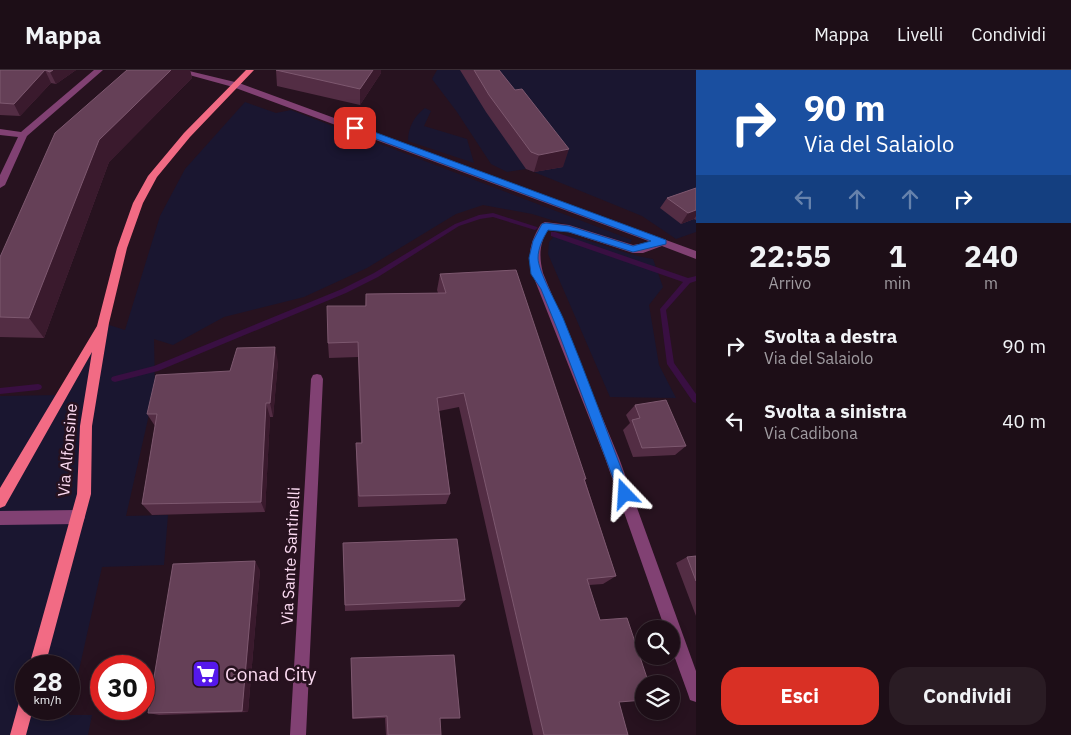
<!DOCTYPE html>
<html lang="it">
<head>
<meta charset="utf-8">
<style>
  :root { --surface:#1d0e17; --page:#2a1c24; --text:#f1f3f6; --muted:#a09ca1; --line:#3b2e36; --accent:#d93025 }
  body { margin:0; font-family:"IBM Plex Sans",sans-serif; background:var(--page); color:var(--text); height:100vh; display:flex; flex-direction:column; font-size:19px; white-space:nowrap }
  * { box-sizing:border-box; margin:0 }
  p { font-size:16px; color:var(--muted) }
  .icon { flex:none; width:28px; height:28px; fill:none; stroke:currentColor; stroke-width:2; stroke-linecap:round; stroke-linejoin:round }
  .map { position:relative; flex:1; overflow:hidden }
  .sheet { display:flex; flex-direction:column; background:var(--surface); width:375px }
  .sheet>* { flex:none }
  .banner { background:#1a4fa0; color:#fff; overflow:hidden }
  .tools { position:absolute; left:635px; top:550px; display:grid; gap:10px }
  .tools a { display:grid; place-items:center; width:45px; height:45px; border-radius:50%; background:var(--surface); box-shadow:0 2px 12px #0003,0 0 0 1px var(--line); font-size:25px }
  .speed { position:absolute; left:15px; top:585px; display:flex; gap:10px; font-size:25px; font-weight:700; text-align:center }
  .speed>* { display:grid; place-content:center; width:65px; height:65px; border-radius:50%; background:var(--surface); box-shadow:0 2px 12px #0003,0 0 0 1px var(--line); line-height:1 }
  .speed small { font-size:12px; font-weight:400 }
  .speed .limit { border:8px solid #d22; background:#fff; color:#111 }
  .pin { position:absolute; display:grid; place-items:center; width:42px; height:42px; color:#fff; margin:-21px; border-radius:10px; box-shadow:0 2px 8px #0006 }
  .me { position:absolute; width:55px; margin:-28px; rotate:340deg; stroke-linejoin:round; filter:drop-shadow(0 0 4px #0008) }
  .turn { display:flex; align-items:center; gap:18px; height:105px; padding:0 25px; font-size:22px }
  .turn .icon { width:65px; height:65px; stroke-width:2.5 }
  .turn b { display:block; font-size:35px; line-height:42px }
  .lanes { display:flex; align-items:center; height:48px; padding:0 25px; background:#0003; justify-content:center; gap:25px; direction:ltr }
  .lanes .off { opacity:.35 }
  .eta { display:flex; justify-content:space-evenly; align-items:center; height:85px; text-align:center }
  .eta b { font-size:30px; font-weight:800; line-height:35px }
  .cta { display:flex; gap:10px; margin-top:auto; padding:10px 25px }
  .cta a { flex:1; height:58px; border-radius:20px; background:var(--accent); color:#fff; font-size:20px; font-weight:800; line-height:58px; text-align:center }
  .cta a+a { background:var(--page); color:var(--text) }
  ul { padding:0; list-style:none }
  li { display:flex; align-items:center; gap:15px; height:75px; padding:0 25px }
  li div { flex:1 }
  li b { display:block; font-size:19px }
  li em { font-style:normal }
  header { display:flex; align-items:center; gap:30px; box-sizing:border-box; height:70px; padding:0 25px; background:var(--surface); border-bottom:1px solid var(--line) }
  header strong { font-size:24px }
  nav { display:flex; gap:28px; margin-inline-start:auto; font-size:18px }
  main { display:flex; flex:1; min-height:0 }
  .map>svg:first-child { display:block }
</style>
</head>
<body>
<header>
<strong>Mappa</strong>
<nav><a>Mappa</a><a>Livelli</a><a>Condividi</a></nav>
</header>
<main>
<div class="map">
<svg width="696" height="665" viewBox="0 0 696 665">
  <rect width="100%" height="100%" fill="#27121f"/>
  <path fill="#1a1630" fill-rule="evenodd" d="M437,0H696V162L676,169L642,146L534,102L526,99L507,102L491,94L457,42L432,9Z
    M245,32L276,43L291,40L632,170L630,173L622,172L532,144L483,135L456,144L367,198L304,227L224,247L173,275L154,269L155,318L126,446L168,445L164,495L102,497L69,645H92L88,665H0V326L61,325L103,253L125,260L160,146L185,99ZM54,532L37,596H69V639H26V635L18,663L26,631V596H36Z
    M425,38L431,41L424,56L467,69L474,93L408,71C408,58 414,46 425,38Z
    M556,164C589,167 620,184 653,189L663,217L649,235L659,295L676,328L610,327L548,184L549,172Z"/>
  <g fill="none" stroke-linecap="round" stroke-linejoin="round">
    <path fill="#390f42" fill-rule="evenodd" d="M493,143L537,157L538,158L535,160L493,147L480,149L459,156L378,207L346,223L158,301L115,312L112,311L111,309L112,307L115,306L154,296L342,219L374,203L455,154L479,145Z
      M551,162H555L688,208L696,206V211L690,213L666,240L674,293L696,324V333L693,332L667,294L660,239L683,212L551,166Z
      M38,314L41,315L42,317L41,319L38,320L0,324V318Z"/>
    <path fill="#814173" fill-rule="evenodd" d="M94,0H103L27,66L5,115L0,118V105L18,67L0,65V59L21,62Z
      M171,0H185L239,13L696,181V189L662,176L643,183H633L568,162L548,160C539,174 539,187 543,203L619,388L696,601V632L690,630L688,624L671,577V559H665L605,388L532,203C527,184 531,170 541,154L545,152L569,155L633,175L651,172L233,17Z
      M317,304L321,305L323,309L306,665H290L311,309L313,305Z
      M78,440L83,442L85,447L83,452L78,454L0,455V441Z"/>
    <path fill="#f26b84" fill-rule="evenodd" d="M246,0H254L190,67L157,107L143,133L127,178L109,253L92,356L91,424L45,596H29L77,424L80,356L92,282L5,436L0,438V418L97,256L117,178L133,133L148,106L184,63Z
      M26,627V639H33L26,665H10L20,629Z"/>
  </g>
  <path fill="#532d44" d="M0,0H76L56,14L51,13L20,46L0,45Z
    M127,0H190L192,8L109,92L44,268L0,267V187Z
    M276,0L381,3L360,35L277,16Z
    M460,0H499L563,97L534,102L526,99L486,42Z
    M696,118V150L694,149L681,154L660,138L667,128Z
    M440,204L586,409L585,410L616,506L603,514L589,515L619,633L628,665H533L459,337L439,341L450,424L446,434L358,437L356,386V373H361L358,287L329,288L328,273L365,236L366,224L438,223L437,220Z
    M278,292L273,347H270L265,442L152,445L142,434L155,356L147,344L230,301Z
    M635,335L686,376L675,385L633,387L623,360L630,353L626,345Z
    M343,473L465,530L459,537L345,541Z
    M696,486V546L676,493L687,487Z
    M260,500L248,642L159,645L148,643Z
    M351,588L460,648L440,649L441,665H386L385,648L352,649Z"/>
  <path fill="#3a1a2d" d="M45,0L51,13L20,46L14,34Z
    M53,0H76L56,14L50,2Z
    M171,0H190L192,8L109,92L44,268L29,248L99,70Z
    M373,0H381V3L360,35V19Z
    M569,79L563,97L534,102L539,85Z
    M696,140V146L694,149L681,154L688,143Z
    M275,277L278,292L273,347L270,333Z
    M266,333L270,347L265,442L261,432Z
    M255,491L260,500L248,642L242,641Z"/>
  <path fill="#654057" stroke="#7d586f" d="M0,0H53L50,2L45,0L14,34L0,33Z
    M127,0H171L99,70L29,248L0,247V187L55,63Z
    M276,0H373L360,19Z
    M474,0H499L515,20L522,19L569,79L539,85L531,82L489,25Z
    M696,118V140L688,143L667,128Z
    M516,200L586,409H584L616,506L587,509L600,550L627,548L649,614H644V630L619,632L628,665H544L464,323L437,328L450,424L359,426L356,373H362L358,272L328,273L327,236H366V224L446,223L440,204Z
    M275,277L270,333H266L261,432L142,434L157,344H147L156,305L230,301L237,278Z
    M666,330L686,376L642,378L632,350L640,348L635,335Z
    M457,469L465,530L345,535L343,473Z
    M696,486V511L687,487Z
    M255,491L242,641L148,643L173,494Z
    M454,585L460,648H440L441,665H388L387,646L353,648L351,588Z"/>
  <path fill="#1a73e8" stroke="#114b97" d="M352,56H358L666,170V174L633,182L569,162L548,160C543,168 538,178 538,188C538,201 557,234 563,248C587,306 608,365 631,424L629,428H620L619,424L558,261L541,219L531,204L529,188L533,171L542,154L546,153L569,156L633,176L651,171L352,60Z"/>
  <defs>
    <symbol id="supermarket-square" viewBox="-11 -11 22 22"><rect x="-9" y="-9" width="18" height="18" rx="4" fill="#5518eb" stroke="#27121f"/><path d="M-6-5.5h2.5l.6 2H6L4.5 2H-2.5L-4.4-4H-6ZM-1.5 3.2a1.3 1.3 0 1 0 .1 0ZM3 3.2a1.3 1.3 0 1 0 .1 0Z" fill="#fff"/></symbol>
  </defs>
  <g fill-rule="evenodd">
    <use href="#supermarket-square" x="190" y="588" width="32" height="32"/>
  </g>
  <g text-anchor="middle" stroke-width="5" stroke-linejoin="round" paint-order="stroke">
    <g font-size="16" fill="#fcdbf2" stroke="#27121f">
      <text transform="translate(67 380) rotate(-85)" y="6">Via Alfonsine</text>
      <text transform="translate(290 486) rotate(-87)" y="6">Via Sante Santinelli</text>
    </g>
    <g font-size="19" fill="#fcdbf2" stroke="#27121f" text-anchor="start">
      <text x="225" y="611">Conad City</text>
    </g>
  </g>
</svg>
<div class="tools">
<a><svg class="icon" aria-label="search" viewBox="0 0 24 24"><circle cx="10" cy="10" r="6"/><path d="M15 15l6 6"/></svg></a>
<a><svg class="icon" aria-label="layers" viewBox="0 0 24 24"><path d="M12 4l9 5-9 5-9-5zM3 14l9 5 9-5"/></svg></a>
</div>
<div class="speed"><div>28<small>km/h</small></div><div class="limit">30</div></div>
<div class="pin" style="left:355px;top:58px;background:#d93025"><svg class="icon" aria-label="arrive" viewBox="0 0 24 24"><path d="M6 21V4h12l-3 4 3 4H6"/></svg></div>
<svg class="me" style="left:625px;top:424px" viewBox="-20 -20 40 40"><path d="M0-17L14 15 0 8-14 15z" fill="#1a73e8" stroke="#fff" stroke-width="4"/></svg>
</div>
<section class="sheet">
<div class="banner">
<div class="turn"><svg class="icon" aria-label="right" viewBox="0 0 24 24"><path d="M7 20v-9h11M14 6l5 5-5 5"/></svg><div><b>90 m</b>Via del Salaiolo</div></div>
<div class="lanes"><svg class="icon off" aria-label="left" viewBox="0 0 24 24"><path d="M17 20v-9H6M10 6l-5 5 5 5"/></svg><svg class="icon off" aria-label="ahead" viewBox="0 0 24 24"><path d="M12 20V5M6 11l6-6 6 6"/></svg><svg class="icon off" aria-label="ahead" viewBox="0 0 24 24"><path d="M12 20V5M6 11l6-6 6 6"/></svg><svg class="icon" aria-label="right" viewBox="0 0 24 24"><path d="M7 20v-9h11M14 6l5 5-5 5"/></svg></div>
</div>
<div class="eta">
<div><b>22:55</b><p>Arrivo</p></div>
<div><b>1</b><p>min</p></div>
<div><b>240</b><p>m</p></div>
</div>
<ul>
<li><svg class="icon" aria-label="right" viewBox="0 0 24 24"><path d="M7 20v-9h11M14 6l5 5-5 5"/></svg><div><b>Svolta a destra</b><p>Via del Salaiolo</p></div><em>90 m</em></li>
<li><svg class="icon" aria-label="left" viewBox="0 0 24 24"><path d="M17 20v-9H6M10 6l-5 5 5 5"/></svg><div><b>Svolta a sinistra</b><p>Via Cadibona</p></div><em>40 m</em></li>
</ul>
<div class="cta"><a>Esci</a><a>Condividi</a></div>
</section>
</main>
</body>
</html>
